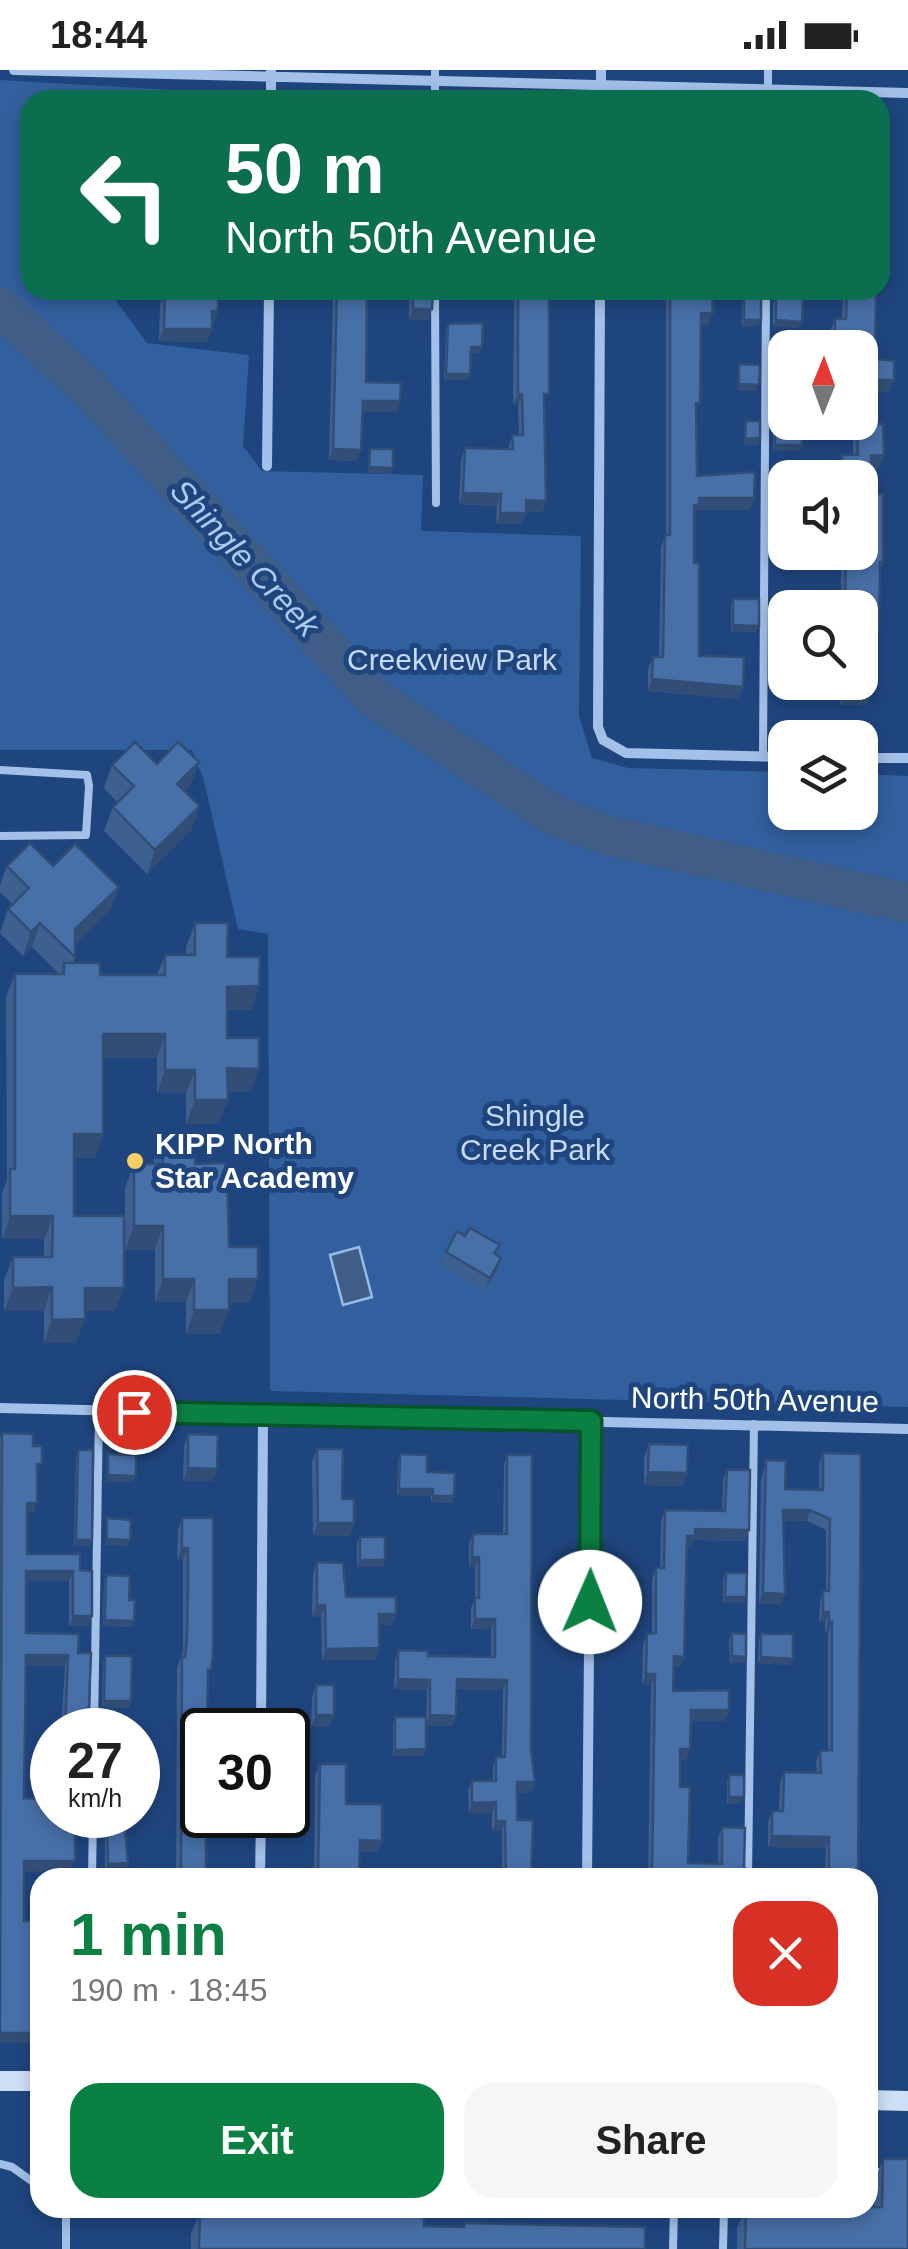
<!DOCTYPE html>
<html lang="en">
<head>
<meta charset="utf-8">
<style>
  :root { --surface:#fff; --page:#f6f6f6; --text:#222; --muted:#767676; --accent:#0b8043 }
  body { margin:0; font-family:Arial,sans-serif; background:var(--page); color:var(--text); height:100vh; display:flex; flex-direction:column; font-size:38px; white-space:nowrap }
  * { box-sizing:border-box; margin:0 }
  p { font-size:32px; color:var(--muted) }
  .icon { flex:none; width:55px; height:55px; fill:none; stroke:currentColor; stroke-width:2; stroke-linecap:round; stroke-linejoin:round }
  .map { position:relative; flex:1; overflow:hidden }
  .panel { position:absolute; left:30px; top:1798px; width:848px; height:350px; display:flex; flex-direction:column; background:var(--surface); border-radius:30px; box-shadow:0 5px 15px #0003 }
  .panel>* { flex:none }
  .hud { position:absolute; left:20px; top:20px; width:870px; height:210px; border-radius:30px; box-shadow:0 5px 15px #0003; background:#0b6e4f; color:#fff; overflow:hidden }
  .needle { width:65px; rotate:1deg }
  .buttons { position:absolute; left:768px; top:260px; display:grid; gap:20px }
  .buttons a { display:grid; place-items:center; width:110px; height:110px; border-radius:20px; background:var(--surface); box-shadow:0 5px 15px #0003; font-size:50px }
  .speed { position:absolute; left:30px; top:1638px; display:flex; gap:20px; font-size:50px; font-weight:700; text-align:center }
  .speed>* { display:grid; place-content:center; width:130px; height:130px; border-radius:50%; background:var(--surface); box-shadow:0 5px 15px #0003; line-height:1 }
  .speed small { font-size:25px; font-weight:400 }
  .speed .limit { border:5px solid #111; border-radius:15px; background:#fff; color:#111 }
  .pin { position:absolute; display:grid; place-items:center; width:85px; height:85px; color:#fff; margin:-42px; border:5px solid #fff; border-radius:50%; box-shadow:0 2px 10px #0007 }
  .me { position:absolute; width:110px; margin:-55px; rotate:1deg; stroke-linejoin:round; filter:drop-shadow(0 0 8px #0008) }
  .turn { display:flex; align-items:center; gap:35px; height:210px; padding:0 40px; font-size:45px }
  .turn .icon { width:130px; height:130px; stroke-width:2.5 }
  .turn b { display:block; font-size:70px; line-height:85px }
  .round { display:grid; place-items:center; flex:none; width:105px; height:105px; border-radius:30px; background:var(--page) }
  .head { display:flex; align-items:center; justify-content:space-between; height:170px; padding:0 40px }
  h1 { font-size:60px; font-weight:700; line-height:75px; color:var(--accent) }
  .cta { display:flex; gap:20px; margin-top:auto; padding:20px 40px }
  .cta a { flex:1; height:115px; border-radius:30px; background:var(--accent); color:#fff; font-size:40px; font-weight:700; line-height:115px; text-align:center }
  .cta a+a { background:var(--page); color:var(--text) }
  .status { display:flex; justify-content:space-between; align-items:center; height:70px; padding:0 50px; background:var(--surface); direction:ltr }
  .status svg { height:28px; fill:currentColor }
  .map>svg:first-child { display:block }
</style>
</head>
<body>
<div class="status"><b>18:44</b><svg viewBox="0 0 49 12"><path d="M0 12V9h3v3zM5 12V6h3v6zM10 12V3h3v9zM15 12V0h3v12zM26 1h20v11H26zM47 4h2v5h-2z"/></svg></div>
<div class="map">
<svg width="908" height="2179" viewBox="0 0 908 2179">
  <rect width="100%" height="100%" fill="#1f457e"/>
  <path fill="#325f9d" d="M0,10L242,24L249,30H30V220H108L147,273L249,285L243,376L262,401L423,405L421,461L581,466L579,646L592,688L628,698L785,702V742H860V704L908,706V1337L270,1321L268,864L238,859L204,711L192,680H0Z"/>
  <path fill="#405d87" stroke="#96bae9" stroke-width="2.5" d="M359,1177L372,1227L343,1235L330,1185Z"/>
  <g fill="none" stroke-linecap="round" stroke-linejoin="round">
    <path stroke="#405d87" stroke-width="40" d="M0,237L90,320L374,628L552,744L606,765L908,833"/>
    <path stroke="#a3c0e8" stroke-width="8" d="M435,30V0
      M768,30V0
      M435,220L436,433
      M763,687L766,220
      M0,700L87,705L89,716L86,765L0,766
      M94,1660L99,1341
      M92,1808L93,1745
      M748,1808L754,1354
      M0,2094L12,2097L40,2117
      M868,2102L908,2103
      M66,2179V2138
      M673,2179L674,2138
      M723,2179L724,2138"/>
    <path stroke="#a3c0e8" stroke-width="10" d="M14,0L908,23
      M271,30V1
      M601,30V0
      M600,220L598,657L603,670L626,683L785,687
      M267,396L269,220
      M860,688H908
      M0,1338L908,1359
      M261,1660L263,1345
      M260,1808L261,1745
      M587,1808L591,1351"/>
    <path stroke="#cedef6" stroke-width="20" d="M0,2011H40
      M868,2030L908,2031"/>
  </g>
  <path fill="#3e6090" d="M171,220H218V241L213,254H212L207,272L159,271L160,234L165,222H170Z
    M336,220H367L366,312L400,331L396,342H363L357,391L329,390L333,227Z
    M398,220H433L432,239L428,250H409V221Z
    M517,220L544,335L546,431L542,442H526L522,454H496L497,436L459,434L461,390L465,378L508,379L512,365H519L518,335H513L514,229Z
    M666,220H702L708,255H701L696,345L697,406L750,440H697L694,447V493L699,586L739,629L648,621V599L653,587H659L661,477L666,465Z
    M843,220H876L875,289L889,322L860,278H830V262L835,249H842Z
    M776,227L802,252L799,258L773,256V233Z
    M744,228L761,250L758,256L742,257V234Z
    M448,254L480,283H471L468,310H444L446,260Z
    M775,351L800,381H773V357Z
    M857,354L879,398H872L873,424L883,492L880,501L874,572H873L870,623L866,635H840V612H860V538H841V495L846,482H860V408H838V397L842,385H853V366Z
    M733,529L759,556L756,562H731V536Z
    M199,692L190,716L185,721L200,736L191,760L147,804L104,761L113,737L118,733L104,718L112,695Z
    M7,796H53L119,817L110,840L75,875V887L73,893L100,905H157L165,885H186V877L195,853L259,916L251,940H227V968L251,1022H228L219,1054H186V1023H157V988H103V1064L95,1088H74V1146L115,1241H85L76,1273H44V1241H4V1210L13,1187H44V1169H2V1123L7,1110L6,927L15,904H59L32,877L23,886L0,863L8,839L12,834L0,822V815Z
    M163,1065L195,1094L229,1177L249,1233H229L220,1264H186V1232H155V1180H125V1118L134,1094H154V1088Z
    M465,1166L496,1184L497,1200L485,1220L441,1195L446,1182Z
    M2,1363L37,1404L34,1443H27V1484L80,1500L92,1546L88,1556H69V1511H26V1563L78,1583L88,1660H61L65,1596L26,1595L24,1728L71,1801H24V1851H40V1969L38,1973H0V1368Z
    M188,1364L213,1411H183L184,1377Z
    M649,1374L687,1403L683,1416L644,1415V1387Z
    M317,1379L354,1453L350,1466L313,1465L312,1391Z
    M78,1380L92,1470L89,1476H74L76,1387Z
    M823,1383L861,1384L858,1808H648L651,1615L642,1614L643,1575L647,1564L652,1563V1509L656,1498H660L661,1451L665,1440L722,1441L723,1410L727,1400L745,1471L694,1470L691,1477H687L684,1587L680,1597H674L673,1621L725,1651H691L690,1679L686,1690H680V1717L688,1793H718V1768L722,1757L749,1804L825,1803L826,1778L768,1777V1752L772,1741H779L780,1713L784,1702L817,1703L816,1692L820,1681L828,1680V1563H825V1552H819L820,1532L823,1521H826V1460L807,1451H783L781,1535L759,1533L761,1411L766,1390L785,1419L819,1420V1394Z
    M400,1384L427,1402L454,1426L452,1433L431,1432V1426L397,1425L398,1391Z
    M507,1385L535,1712L531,1723H517V1750L531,1808H502V1761H492V1743H469L468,1721L472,1711H493V1697L496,1687H502L503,1620L457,1619L456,1646L452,1656H426L427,1620L394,1619L395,1591L398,1580L428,1586L491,1587V1559H471V1538L475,1528V1497H469V1474L473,1464H503L504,1395Z
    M182,1448L208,1609L206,1808H176L177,1599L183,1581V1490H177L178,1460Z
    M360,1467L383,1497H357V1473Z
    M317,1492L346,1527L396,1544L392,1555H379V1578L375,1590H322L321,1547L312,1546L313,1504Z
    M726,1503L744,1533H723V1509Z
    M106,1505L129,1530L134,1551L132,1557L103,1556L104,1511Z
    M732,1563L746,1587L743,1593H730L729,1570Z
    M761,1564L790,1595L758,1593L759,1570Z
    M105,1586L131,1631L129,1638L102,1637L103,1593Z
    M316,1615L334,1645L329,1657H311L312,1628Z
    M395,1647L426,1679L424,1686H393V1654Z
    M320,1694L346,1734L382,1771L378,1782H359V1808H314L315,1705Z
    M729,1705L741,1733L727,1734V1711Z
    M107,1748L128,1793L126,1800H105V1754Z
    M883,2089L908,2179H737V2158L745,2138L874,2137V2113Z
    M200,2141L424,2156L463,2157L464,2153L645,2179H191V2164Z"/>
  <path fill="#324e76" d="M413,239H432L428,250H409Z
    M212,241H218L213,254H208Z
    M701,243H713L708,255H697Z
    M744,250H761L758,256L742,257Z
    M776,250L802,252L799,258L773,256Z
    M164,259H212L207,272L159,271Z
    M471,277H482L480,283H468Z
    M446,304H470L468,310H444Z
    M860,310H894L889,322L860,323Z
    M775,312H785V318H773Z
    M739,314L759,315L757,321H737Z
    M518,324H522L518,335H513Z
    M363,331H400L396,342H359Z
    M760,368L758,375H743L745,369Z
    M775,375H802L800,381H773Z
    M333,379L361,380L357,391L329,390Z
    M884,385L879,398H867L871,386Z
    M369,397L393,398L390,404L367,403Z
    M463,423L501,424L497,436L459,434Z
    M699,428H754L750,440H697L695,447L694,435Z
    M526,430L546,431L542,442H522Z
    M500,443H526L522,454H496Z
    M733,555L759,556L756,562H731Z
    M652,609L743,617L739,629L648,621Z
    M844,623H870L866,635H840Z
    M199,692L190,716L168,738L177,714Z
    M200,736L191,760L147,804L155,780Z
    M119,817L110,840L69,881L75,859Z
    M40,853L32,877L23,886L31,862Z
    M259,916L251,940H219L227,917Z
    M103,964H165L157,988H94Z
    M227,998L259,999L251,1022H219Z
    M165,1000H195L186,1023H157Z
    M195,1030H228L219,1054H186Z
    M74,1064H103L95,1088H66Z
    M10,1146H53L44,1169H2Z
    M134,1156H163L155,1180H125Z
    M501,1188L497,1200L485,1220L490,1208Z
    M163,1209H194L186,1232H155Z
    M229,1209H258L249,1233H220Z
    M52,1217L44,1241H4L13,1218Z
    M85,1218H124L115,1241H76Z
    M194,1240H229L220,1264H186Z
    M85,1249L76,1273H44L52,1250Z
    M188,1398L217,1399L213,1411H183Z
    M648,1402L687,1403L683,1416L644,1415Z
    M108,1405L136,1406L134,1412H105Z
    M399,1419H433L431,1426L397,1425Z
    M433,1426H454L452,1433L431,1432Z
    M27,1433H37L34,1443H23Z
    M783,1440H810L807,1451H779Z
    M318,1453H354L350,1466L313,1465Z
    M695,1459L749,1460L745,1471L694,1470L691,1477H683L687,1466Z
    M107,1469L130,1470L127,1476L104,1475Z
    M76,1470H92L89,1476H74Z
    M182,1478H188L183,1490H177Z
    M472,1487H479L475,1497H469Z
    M360,1490H385L383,1497H357Z
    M26,1501H73L69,1511H23Z
    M763,1523L785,1524L781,1535L759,1533Z
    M725,1527H746L744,1533H723Z
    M317,1535H325L321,1547L312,1546Z
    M823,1542H829L825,1552H819Z
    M379,1544H396L392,1555H375Z
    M73,1546H92L88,1556H69Z
    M475,1549H495L491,1559H471Z
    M105,1550L134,1551L132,1557L103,1556Z
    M829,1552H832L828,1563H825Z
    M379,1578L375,1590H322L326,1579Z
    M26,1585H68L65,1596L22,1595Z
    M674,1586L684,1587L680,1597H670Z
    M732,1586L746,1587L743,1593H730Z
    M761,1587L793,1589L790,1595L758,1593Z
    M646,1604H655L651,1615L642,1614Z
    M398,1609L430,1610L427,1620L394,1619Z
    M457,1609L507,1610L503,1620L453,1619Z
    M104,1631H131L129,1638L102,1637Z
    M691,1640H729L725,1651H687Z
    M316,1645H334L329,1657H311Z
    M430,1645L456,1646L452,1656H426Z
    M426,1679L424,1686H393L395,1680Z
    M680,1679H690L686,1690H676Z
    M517,1712H535L531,1723H513Z
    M729,1727H744L741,1733L727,1734Z
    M496,1732L492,1743H469L472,1733Z
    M496,1751H505L502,1761H492Z
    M772,1766L829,1767L826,1778L768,1777Z
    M360,1770L382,1771L378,1782H355Z
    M24,1791H75L71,1801L20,1802Z
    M128,1793L126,1800H105L108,1794Z
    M0,1963H40V1969L38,1973H0Z"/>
  <path fill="#4870a8" stroke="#324e76" stroke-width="2.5" d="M175,220H218V241H212V259H164L165,222H175Z
    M337,220H367L366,312L401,313L400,331H363L361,380L333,379Z
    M413,220H433L432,239H413Z
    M518,220H549V324H544L546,431L526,430V443H500L501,424L463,423L465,378L513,379L512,365H523L522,324H518Z
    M670,220H702V226H712L713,243H701L700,333H696L697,406L755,402L754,428H699V435H694V493H699V586L744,587L743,617L652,609L653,587H663L665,465H670Z
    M847,220H876L875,289L894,291V310H860V278H835V249H846Z
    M761,227V250H744V228Z
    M776,227H803L802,252L776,250Z
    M483,253L482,277H471L470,304H446L448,254Z
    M778,289H785V312H775Z
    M739,294L760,295L759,315L739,314Z
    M746,351H760V368L745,369Z
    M775,351L802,352V375H775Z
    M857,354H883L884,385L871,386L873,424H883V492H880L879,560H874L870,623H844V612H860V538H845L846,482H860V408H843L842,385H858Z
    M370,379H393V398L369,397Z
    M733,529H759V556L733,555Z
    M135,672L157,694L178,672L199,692L177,714L200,736L155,780L113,737L134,716L112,695Z
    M30,773L53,796L75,774L119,817L75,859V887L40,853L31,862L8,839L29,818L7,796Z
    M195,853H228L227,887H260L259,916L227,917V968H259V999L227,998L228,1030H195V1000H165V964H103V1064H74V1146H124V1218H85V1249L52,1250V1217L13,1218V1187H52L53,1146H10V1099H15V904H64V893H100V905H165V885H195Z
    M163,1065H195V1094L227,1093L229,1177H258V1209H229V1240H194V1209H163V1156H134V1094H163Z
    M470,1158L500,1175L494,1183L501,1188L490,1208L446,1182L457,1161L465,1166Z
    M2,1363L33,1364V1376H42V1394H37V1433H27V1484H80V1500L92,1501V1546H73V1501H26V1563L79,1564L78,1583H91L88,1660H65L68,1585H26L24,1728L52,1729V1745H75V1791H24V1851H40V1963H0Z
    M188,1364L218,1365L217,1399L188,1398Z
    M649,1374L688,1375L687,1403L648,1402Z
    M317,1379H343L342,1429H354V1453H318Z
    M78,1380H93L92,1470H76Z
    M823,1383L861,1384L858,1808H652L655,1604H646L647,1564L656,1563V1498H664L665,1440L725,1441L727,1400H750L749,1460L695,1459V1466H687L684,1587L674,1586L673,1621L729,1620V1640H691L690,1679H680V1717H690L688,1793L722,1794V1757L745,1758L744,1797L749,1804L829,1803V1767L772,1766V1741H783L784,1702L821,1703L820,1681L832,1680V1552H829V1542H823V1521H829L830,1449L810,1440H783L785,1524L763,1523L766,1390L786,1391L785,1419L823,1420Z
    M108,1384L136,1385V1406L108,1405Z
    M400,1384L427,1385V1402L455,1403L454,1426H433V1419H399Z
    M507,1385H532L531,1680L535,1712H517V1750H533L531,1808H506L505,1751H496V1732L472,1733V1711H496V1687H505L507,1610L457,1609L456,1646L430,1645V1610L398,1609V1580L428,1581V1586L495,1587V1549H475V1528H479V1487H472L473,1464H507Z
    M107,1448L131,1450L130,1470L107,1469Z
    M182,1448H213V1583L211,1600H208L207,1660H202V1745H206V1808H181L182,1587H185L187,1569L188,1515V1478H182Z
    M360,1467H385V1490H360Z
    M317,1492L343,1493L346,1527H396V1544H379V1578L326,1579L325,1535H317Z
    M726,1503H747L746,1527H725Z
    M106,1505L130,1506L129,1530H135L134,1551L105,1550Z
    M732,1563L746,1564V1587L732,1586Z
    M761,1564H793V1589L761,1587Z
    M105,1586H132L131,1631H104Z
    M316,1615H334V1645H316Z
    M395,1647H426V1679L395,1680Z
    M320,1694H346V1734H382V1771L360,1770L359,1808H318Z
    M729,1705H744V1727H729Z
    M107,1748H124L128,1793L108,1794Z
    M883,2089H908V2179H745L746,2138L882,2137Z
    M200,2141L424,2145V2156L464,2157V2153L645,2157V2179H199Z"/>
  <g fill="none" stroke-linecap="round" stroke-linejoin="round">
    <defs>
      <path id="route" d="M134,1342L591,1351L590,1532"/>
    </defs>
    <use href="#route" stroke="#07532c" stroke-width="25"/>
    <use href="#route" stroke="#0b8043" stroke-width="18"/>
  </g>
  <circle fill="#f6d063" stroke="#1f457e" stroke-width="4" cx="135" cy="1091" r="10"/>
  <g text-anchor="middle" stroke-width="10" stroke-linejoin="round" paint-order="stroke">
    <g font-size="30" fill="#c7dbf6" stroke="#1f457e">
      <text x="452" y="600">Creekview Park</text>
      <text x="535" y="1056">Shingle<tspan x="535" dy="34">Creek Park</tspan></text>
    </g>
    <g font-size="30" font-weight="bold" fill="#fff" stroke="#1f457e" text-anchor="start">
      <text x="155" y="1084">KIPP North<tspan x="155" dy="34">Star Academy</tspan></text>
    </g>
    <g font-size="30" fill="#fff" stroke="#1f457e">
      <text transform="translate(755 1330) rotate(1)" y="10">North 50th Avenue</text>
    </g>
    <g font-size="32" font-style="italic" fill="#aecaef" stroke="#1f457e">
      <text transform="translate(245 488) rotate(47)" y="11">Shingle Creek</text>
    </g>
  </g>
</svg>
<div class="buttons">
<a><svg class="needle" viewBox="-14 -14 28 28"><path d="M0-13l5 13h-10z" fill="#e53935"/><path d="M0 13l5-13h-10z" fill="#767676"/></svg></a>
<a><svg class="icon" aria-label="sound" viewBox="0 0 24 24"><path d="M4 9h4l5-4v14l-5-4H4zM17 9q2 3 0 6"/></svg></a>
<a><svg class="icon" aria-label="search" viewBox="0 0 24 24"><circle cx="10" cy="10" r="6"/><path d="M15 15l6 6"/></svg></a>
<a><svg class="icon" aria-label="layers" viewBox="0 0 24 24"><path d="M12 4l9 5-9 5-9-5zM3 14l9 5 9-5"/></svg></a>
</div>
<div class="speed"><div>27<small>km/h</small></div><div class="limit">30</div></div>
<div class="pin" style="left:134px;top:1342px;background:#d93025"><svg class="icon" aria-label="arrive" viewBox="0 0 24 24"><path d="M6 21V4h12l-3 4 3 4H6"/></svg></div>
<svg class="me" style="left:590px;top:1532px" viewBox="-20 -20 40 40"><circle r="19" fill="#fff"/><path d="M0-13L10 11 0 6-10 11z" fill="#0b8043"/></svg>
<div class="hud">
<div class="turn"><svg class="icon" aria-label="left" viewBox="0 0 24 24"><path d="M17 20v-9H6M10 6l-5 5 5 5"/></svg><div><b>50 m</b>North 50th Avenue</div></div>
</div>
<section class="panel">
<div class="head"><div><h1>1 min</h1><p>190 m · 18:45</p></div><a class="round" style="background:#d93025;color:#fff"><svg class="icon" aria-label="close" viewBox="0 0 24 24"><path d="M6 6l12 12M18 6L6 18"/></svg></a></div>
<div class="cta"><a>Exit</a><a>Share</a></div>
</section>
</div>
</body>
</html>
